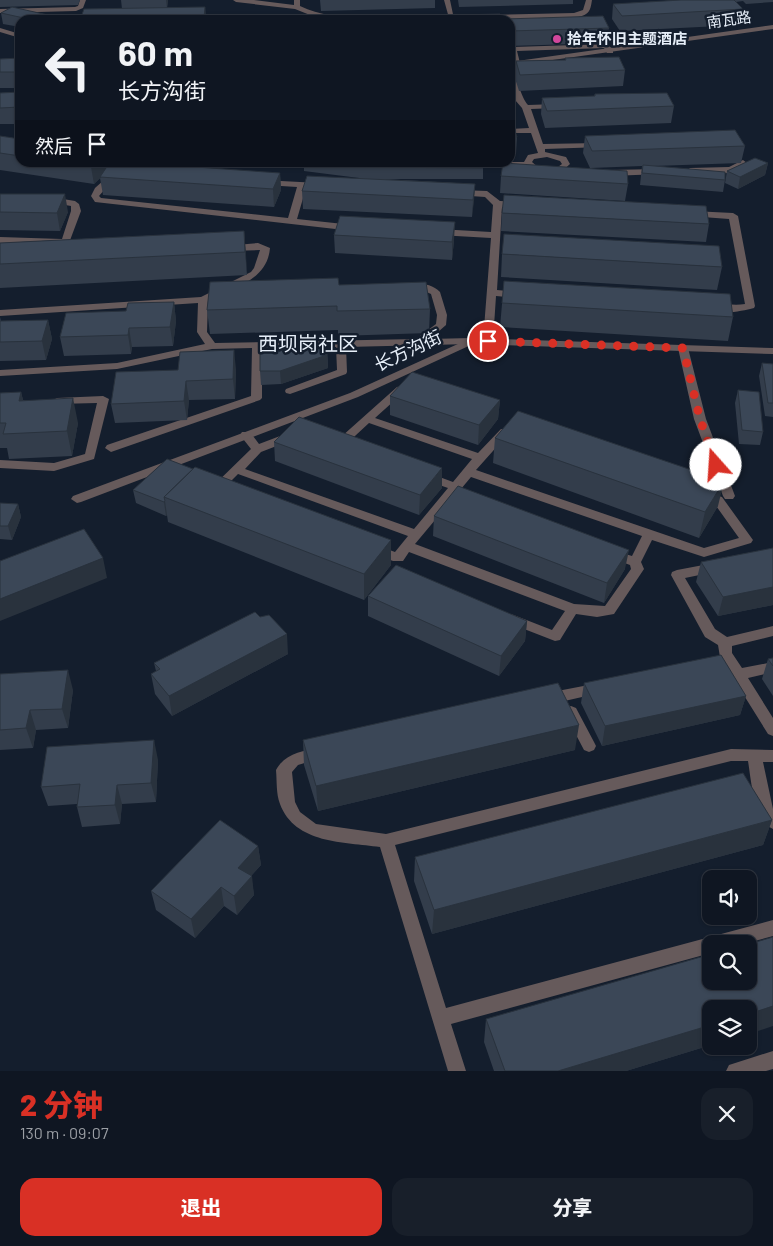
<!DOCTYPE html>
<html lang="zh">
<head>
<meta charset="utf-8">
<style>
  :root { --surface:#0f1622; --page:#181f2a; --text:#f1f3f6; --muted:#9b9fa5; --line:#2f3540; --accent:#d93025 }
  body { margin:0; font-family:Barlow,"Noto Sans SC",sans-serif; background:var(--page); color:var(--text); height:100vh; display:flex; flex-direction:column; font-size:19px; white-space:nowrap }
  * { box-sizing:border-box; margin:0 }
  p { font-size:16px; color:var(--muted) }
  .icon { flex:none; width:28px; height:28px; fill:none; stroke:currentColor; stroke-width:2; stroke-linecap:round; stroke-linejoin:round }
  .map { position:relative; height:1071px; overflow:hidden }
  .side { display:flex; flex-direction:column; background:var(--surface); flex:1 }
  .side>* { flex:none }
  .guide { position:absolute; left:15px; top:15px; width:500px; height:152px; border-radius:15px; box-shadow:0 1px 4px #0004,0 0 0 1px var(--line); background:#0f1622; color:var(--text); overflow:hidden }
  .tools { position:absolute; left:702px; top:870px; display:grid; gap:10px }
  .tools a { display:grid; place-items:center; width:55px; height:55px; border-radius:10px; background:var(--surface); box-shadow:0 1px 4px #0004,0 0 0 1px var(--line); font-size:25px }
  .pin { position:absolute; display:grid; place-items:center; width:42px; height:42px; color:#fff; margin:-21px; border:2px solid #fff; border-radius:50%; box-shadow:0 1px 5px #0007 }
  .me { position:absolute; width:55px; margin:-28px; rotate:341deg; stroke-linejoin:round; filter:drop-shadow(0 0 4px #0008) }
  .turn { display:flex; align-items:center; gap:18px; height:105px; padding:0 20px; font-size:22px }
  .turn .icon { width:65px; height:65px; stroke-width:2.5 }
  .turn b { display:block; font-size:35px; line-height:42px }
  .then { display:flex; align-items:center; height:48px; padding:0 20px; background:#0003; gap:10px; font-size:19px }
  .round { display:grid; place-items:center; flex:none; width:52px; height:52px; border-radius:15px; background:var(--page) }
  .headline { display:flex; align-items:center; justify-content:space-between; height:85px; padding:0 20px }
  h1 { font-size:30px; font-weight:800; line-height:38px; color:var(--accent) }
  .action { display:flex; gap:10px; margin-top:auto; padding:10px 20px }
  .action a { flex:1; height:58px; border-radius:15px; background:var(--accent); color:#fff; font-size:20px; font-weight:800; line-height:58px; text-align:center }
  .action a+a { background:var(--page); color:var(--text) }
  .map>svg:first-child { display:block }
</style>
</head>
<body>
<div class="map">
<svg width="773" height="1071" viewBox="0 0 773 1071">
  <rect width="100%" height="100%" fill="#141e2d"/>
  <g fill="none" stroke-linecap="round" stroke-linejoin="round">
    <path fill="#665a5b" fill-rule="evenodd" d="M80,0H86L83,8L76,11L0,13V9L75,7L78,6Z
      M233,0H254L294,5V0H300V6C327,19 356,18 385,17L388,19L331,20L315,17L295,9L236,2Z
      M444,0H450L454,19L449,18Z
      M586,0H592C591,5 591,11 586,14C570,24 506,19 485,19L482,17L485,15L574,13L583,10Z
      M606,44L613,49V53H607L604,48L517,51L520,63L516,65L512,63L510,48L513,47Z
      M510,74C519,79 520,96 528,105L557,104L561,106L557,108L531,109L543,144L599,143L603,145L602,147L545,149V152L566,157L570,164L561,172L547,175L533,171L527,167H463L462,165L466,162H524L528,155L538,153L531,133H510V129L529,128L522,108L515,100L510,86ZM547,157L560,161L562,164C552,172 541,171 532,162L534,159Z
      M743,160L747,163L746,165L731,173L690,174L686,171L690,168L729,167Z
      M658,169L662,172L661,174L610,176L606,173L610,170Z
      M113,172L117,175L99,196L101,198L288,218L297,187L265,185L262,184V180L319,183L322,184V188H306L297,219L353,225L358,228L353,231L95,202L91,196L95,188Z
      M459,190L487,191L500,201L520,202L524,205L520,208L502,207L497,290L518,292L523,295L518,298L496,296L493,341L488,344L483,341L491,238L438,235L433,232L438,229L491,232L493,205L485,197L456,195V191Z
      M51,197L75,201L79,204L81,211L69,243H0V237L62,239L71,211V206L48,202V198Z
      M692,211L733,213L738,216L755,306L754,308C742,311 720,316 710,308C718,302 734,306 745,304L729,219L689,216V212Z
      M258,243L270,248C267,282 232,287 208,301L207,332L215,343L416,339L436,324L437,315L431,294L422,290L408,288V284C419,282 432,284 440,292L447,315L446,325L430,339L471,338L476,341L471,344L346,347L347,372L346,374L290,394L286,393L285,391L286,389L337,370L336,347L262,348V398L260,400L111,452L105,448L107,445L251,396L252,348L212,349L117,369L0,376V370L117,363L205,344L197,332L198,303L0,316V310L201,297L251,272L254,268L260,250L228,251L225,250V246Z
      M683,345L688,348L706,419L735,496L733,499H725L723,496L694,419L678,348Z
      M401,386L405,387L406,389L405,391L375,418L478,453L501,429H509L511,431L509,433L476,470L704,548L739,538L714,503L702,499L700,496L706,492L722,497L753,540L751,543L704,557L652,540L641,562L644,569L614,614L597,617L576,614L560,640L555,641L506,622L504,619L506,616L511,614L552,630L565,611L409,552L403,561H393L211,493L209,490L251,449L240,435L242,432H250L259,444L288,433L292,434L294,437L292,440L261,452L245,469L414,529L448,488L422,479L420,476L422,473L426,472L453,482L472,459L369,423L342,448L338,449L332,445L397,387ZM238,474L408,536L395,552L223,489ZM471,477L642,536L632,556L612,550L606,554L608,557L630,565L631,569L605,606L574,604L415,544Z
      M103,396L109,399L94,459L54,471L0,468V460L54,463L85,454L97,403L57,404L51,401L57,398Z
      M714,563L719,565L720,568L719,571L685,578L715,629L727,637L773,626V636L732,646V653L742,668L773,662V672L748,678L773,718V736L768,734L720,657L718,645L705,637L671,575L672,572L677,570Z
      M599,683L604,684L606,688L604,692L547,705L542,703L540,699L542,695L547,693Z
      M571,706L576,708L594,742L596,746L594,750L589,752L584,750L564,712L566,708Z
      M319,747L324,749L326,753L324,757L298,765L292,772L295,802L300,812L316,824L386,834L731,749L773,750V762H763L773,809V829C754,822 751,779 748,761H731L395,845L446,1008L773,920V936L744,944H711V953L451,1024L466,1071H448L380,847C344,842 295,844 280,804C276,794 277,781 276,770C285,753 302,752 319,747Z
      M773,1051V1069L766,1071H726L729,1065Z"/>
    <path fill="#665a5b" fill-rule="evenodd" d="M773,25V29L510,66V62Z
      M0,28L20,34V38L0,32Z
      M471,338L773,348V354L473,344L358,397L81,502L77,503L71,499L73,496L350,393Z"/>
  </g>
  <path fill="#333d4b" d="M0,0H80L78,5L0,7Z
    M121,0H168L167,8L205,7L206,20H80L122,9Z
    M320,0H435V8L321,11Z
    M458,0H573V4L459,7Z
    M681,0H773V2L746,4L743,1L736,2L743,9L740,25L620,31L612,19L613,4Z
    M1,13L66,20H20V27L3,24Z
    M504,19L609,28L607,43L510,46V20H504Z
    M20,58V88H0V59Z
    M565,58L625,70L623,86L519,91L515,78L516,61L565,60Z
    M20,92V124H0V93Z
    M595,94L674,106L671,123L545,128L541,114L542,98L594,96Z
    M510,122L517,137L516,154H510Z
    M0,136L20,139V162H109V164L280,173L281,190L274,207L103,195L100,178L94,184L0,170Z
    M585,136L745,146L741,163L654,166L725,180L723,192L640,185L642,166L591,168L628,184L625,201L500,193L501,176L590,168L583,153Z
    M304,162H483V179H383L475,184L472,217L303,209L302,191L359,178L304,171Z
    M768,163L765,175L738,189L725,183L727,171Z
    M0,194L68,212L60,231L0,230Z
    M502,213L709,224L706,242L501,231Z
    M244,231L247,275L0,288V243Z
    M334,235L454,240L452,260L335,253Z
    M502,254L722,267L717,290L501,277Z
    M504,281L733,317L728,341L500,327Z
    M339,285L430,309L429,333L338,336V330L210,334L207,310Z
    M174,302L176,321L173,346L132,347L131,354L64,356L60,337L126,311Z
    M0,317L1,321L48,320L52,339L46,360L0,361Z
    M327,345L328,368L281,384L261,385L260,371Z
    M762,363L773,364V417L765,416L759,376Z
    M236,369L235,399L189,400L187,420L115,423L111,404L178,370Z
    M738,390L763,432L760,445L739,444L735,403Z
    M21,392L23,400L78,423L72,456L9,459L7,448H0V393Z
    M390,396L500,400L498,419L478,445L390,415Z
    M495,438L718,506L699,538L493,463Z
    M274,442L442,488L419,515L275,461Z
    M167,459L391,565L364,600L168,522L167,515L166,516L136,503L133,490Z
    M0,503L18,504L21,517L12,540L0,539Z
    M434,516L625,569L604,603L433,536Z
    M773,548V605L718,616L696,582L701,562Z
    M368,596L527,621L525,641L499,676L368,616Z
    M260,617L288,654L172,716L155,694L151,674L156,671L154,663Z
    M773,658V696L762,679L768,659Z
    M0,674L73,690L68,728L36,730L33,748L0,750Z
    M584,683L746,696L740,715L602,746L581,703Z
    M303,740L575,750L318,811L304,765Z
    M158,760L156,802L122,804L120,824L82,827L77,807V804L48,806L41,787Z
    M772,820L763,845L432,934L414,881L415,857Z
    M258,846L261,865L251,876L254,895L237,915L224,906L195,938L156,910L151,891Z
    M711,1009V1045L626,1071H494L484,1042L486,1019Z"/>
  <path fill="#29323d" d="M166,0H168L167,8Z
    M205,7L206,20H204V18Z
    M96,162H109L110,169L94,184L91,167Z
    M768,163L765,175L738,189L740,177Z
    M280,173L281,190L274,207L273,189Z
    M475,184L474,201L472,217L473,200Z
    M65,194L68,212L60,231L57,213Z
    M455,222L454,240L452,260V242Z
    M244,231L246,254L247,275L245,252Z
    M174,302L176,321L173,346L170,327Z
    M48,320L52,339L46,360L42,341Z
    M129,328L132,347L131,354L128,335Z
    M234,350L236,369L235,399L233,379Z
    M327,355L328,368L281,384L280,371Z
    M186,381L189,400L187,420L184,401Z
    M21,392L27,417L19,401Z
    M73,398L78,423L72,456L67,431Z
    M500,400L498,419L478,445L479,425Z
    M442,468V488L419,515L420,495Z
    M724,481L718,506L699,538L705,512Z
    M165,501L167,515L166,516L164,502Z
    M18,504L21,517L12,540L8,526Z
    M391,540V565L364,600V574Z
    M629,550L625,569L604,603L607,583Z
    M103,558L107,578L0,621V599Z
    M773,587V605L718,616L723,597Z
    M527,621L525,641L499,676L501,656Z
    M287,634L288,654L172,716L169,696Z
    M68,670L73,690L68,728L62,709Z
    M746,696L740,715L602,746L605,726Z
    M30,710L36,730L33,748L26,728Z
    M579,725L575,750L318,811L316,786Z
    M154,740L158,760L156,802L151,783Z
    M117,785L122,804L120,824L115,805Z
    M772,820L763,845L432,934L434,910Z
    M258,846L261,865L241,887L238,868Z
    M252,876L254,895L237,915L234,896Z
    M221,887L224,906L195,938L191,919Z
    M773,1006V1026L749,1034V1014Z
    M711,1025V1045L626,1071H558Z"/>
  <path fill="#3b4757" stroke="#29323d" d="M681,0H734L743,9L622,16L613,4Z
    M12,7L66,19L64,20H33L1,13Z
    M205,7L204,18L80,20L84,9Z
    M500,14L502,20H369V17Z
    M603,16L609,28L510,31V20H504V19Z
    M321,19V20H273Z
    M619,57L625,70L520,75L516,61L566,60L565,58Z
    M20,58V72H0V59Z
    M20,92V107L0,108V93Z
    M667,93L674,106L547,111L542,98L595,96V94Z
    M512,121L517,137H510V122Z
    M735,130L745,146L592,151L585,136Z
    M0,136L20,139V156L0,153Z
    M755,158L768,163L740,177L727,171Z
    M63,162H96L91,167Z
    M110,162H126L280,173L273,189L100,177Z
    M329,162H483V168L367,167Z
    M503,163L627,171L628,184L501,176Z
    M643,165L725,172V180L642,173Z
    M307,176L475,184L473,200L302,191Z
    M0,194H65L57,213L0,212Z
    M504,195L706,206L709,224L502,213Z
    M340,216L455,222L452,242L334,235Z
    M244,231L245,252L0,264V243Z
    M504,234L719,246L722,267L502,254Z
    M338,278L339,285L426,282L430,309L337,311V306L207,310L210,282Z
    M504,281L730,294L733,317L502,303Z
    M174,302L170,327L129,328L128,335L60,337L66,313L126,311L128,303Z
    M48,320L42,341L0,342V321Z
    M327,345V355L280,371H260V347Z
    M234,350L233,379L186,381L184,401L111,404L116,372L178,370L180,352Z
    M762,363L773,364V403H768Z
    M412,372L500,400L479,425L390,396Z
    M738,390L759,392L763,432L742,430Z
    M21,392L19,401L73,398L67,431L3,434L6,423H0V393Z
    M518,411L724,481L705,512L495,438Z
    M299,417L442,468L420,495L274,442Z
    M167,459L193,469L164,497L165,501L164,502L133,490Z
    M195,467L391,540L364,574L164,497Z
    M458,486L629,550L607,583L434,516Z
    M0,503L18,504L8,526H0Z
    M84,529L103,558L0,599V561Z
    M773,548V587L723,597L701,562Z
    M396,565L527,621L501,656L368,596Z
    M255,612L260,617L269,615L287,634L169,696L151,674L160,669L154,663Z
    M721,655L746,696L605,726L584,683Z
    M773,658V666L768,659Z
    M68,670L62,709L30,710L26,728L0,730V674Z
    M558,683L579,725L316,786L303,740Z
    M154,740L151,783L117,785L115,805L77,807L80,784L41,787L47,747Z
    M743,773L772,820L434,910L415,857Z
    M220,820L258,846L238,868L252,876L234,896L221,887L191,919L151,891Z
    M773,937V1006L749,1014V1009H711V1025L558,1071H505L486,1019L711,954V981H749V944Z"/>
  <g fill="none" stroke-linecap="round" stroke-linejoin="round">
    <path stroke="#d93025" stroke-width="9" stroke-dasharray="0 16.2" d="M488,341L683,348L700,419L716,465"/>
  </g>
  <circle fill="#d1479c" stroke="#141e2d" stroke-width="2" cx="557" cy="39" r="5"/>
  <g text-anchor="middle" stroke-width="5" stroke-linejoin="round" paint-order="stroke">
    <g font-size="15" fill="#e6eef8" stroke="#141e2d">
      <text transform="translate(729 20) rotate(-8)" y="5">南瓦路</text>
    </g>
    <g font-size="15" font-weight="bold" fill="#e6eef8" stroke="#141e2d" text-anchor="start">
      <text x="567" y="44">拾年怀旧主题酒店</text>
    </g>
    <g font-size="18" fill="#e6eef8" stroke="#141e2d">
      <text transform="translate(408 351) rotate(-25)" y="6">长方沟街</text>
    </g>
    <g font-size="20" fill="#e6eef8" stroke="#141e2d">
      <text x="308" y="351">西坝岗社区</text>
    </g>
  </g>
</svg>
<div class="tools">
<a><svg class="icon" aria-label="sound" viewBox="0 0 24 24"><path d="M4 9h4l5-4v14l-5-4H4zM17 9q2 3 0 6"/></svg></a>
<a><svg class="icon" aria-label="search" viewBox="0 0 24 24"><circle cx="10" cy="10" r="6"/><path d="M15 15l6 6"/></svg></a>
<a><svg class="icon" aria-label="layers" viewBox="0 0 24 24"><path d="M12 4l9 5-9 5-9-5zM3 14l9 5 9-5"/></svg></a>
</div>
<div class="pin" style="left:488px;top:341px;background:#d93025"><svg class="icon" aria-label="arrive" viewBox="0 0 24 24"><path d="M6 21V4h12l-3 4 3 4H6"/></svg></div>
<svg class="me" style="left:716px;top:465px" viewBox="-20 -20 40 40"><circle r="19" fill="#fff"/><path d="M0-13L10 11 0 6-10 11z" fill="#d93025"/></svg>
<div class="guide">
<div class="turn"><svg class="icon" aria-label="left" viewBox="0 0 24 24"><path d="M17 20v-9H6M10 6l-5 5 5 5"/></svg><div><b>60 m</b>长方沟街</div></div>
<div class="then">然后<svg class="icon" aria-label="arrive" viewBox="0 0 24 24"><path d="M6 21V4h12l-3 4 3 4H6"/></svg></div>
</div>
</div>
<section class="side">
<div class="headline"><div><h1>2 分钟</h1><p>130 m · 09:07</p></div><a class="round"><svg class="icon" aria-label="close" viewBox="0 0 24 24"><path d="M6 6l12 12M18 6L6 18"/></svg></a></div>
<div class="action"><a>退出</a><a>分享</a></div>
</section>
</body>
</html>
